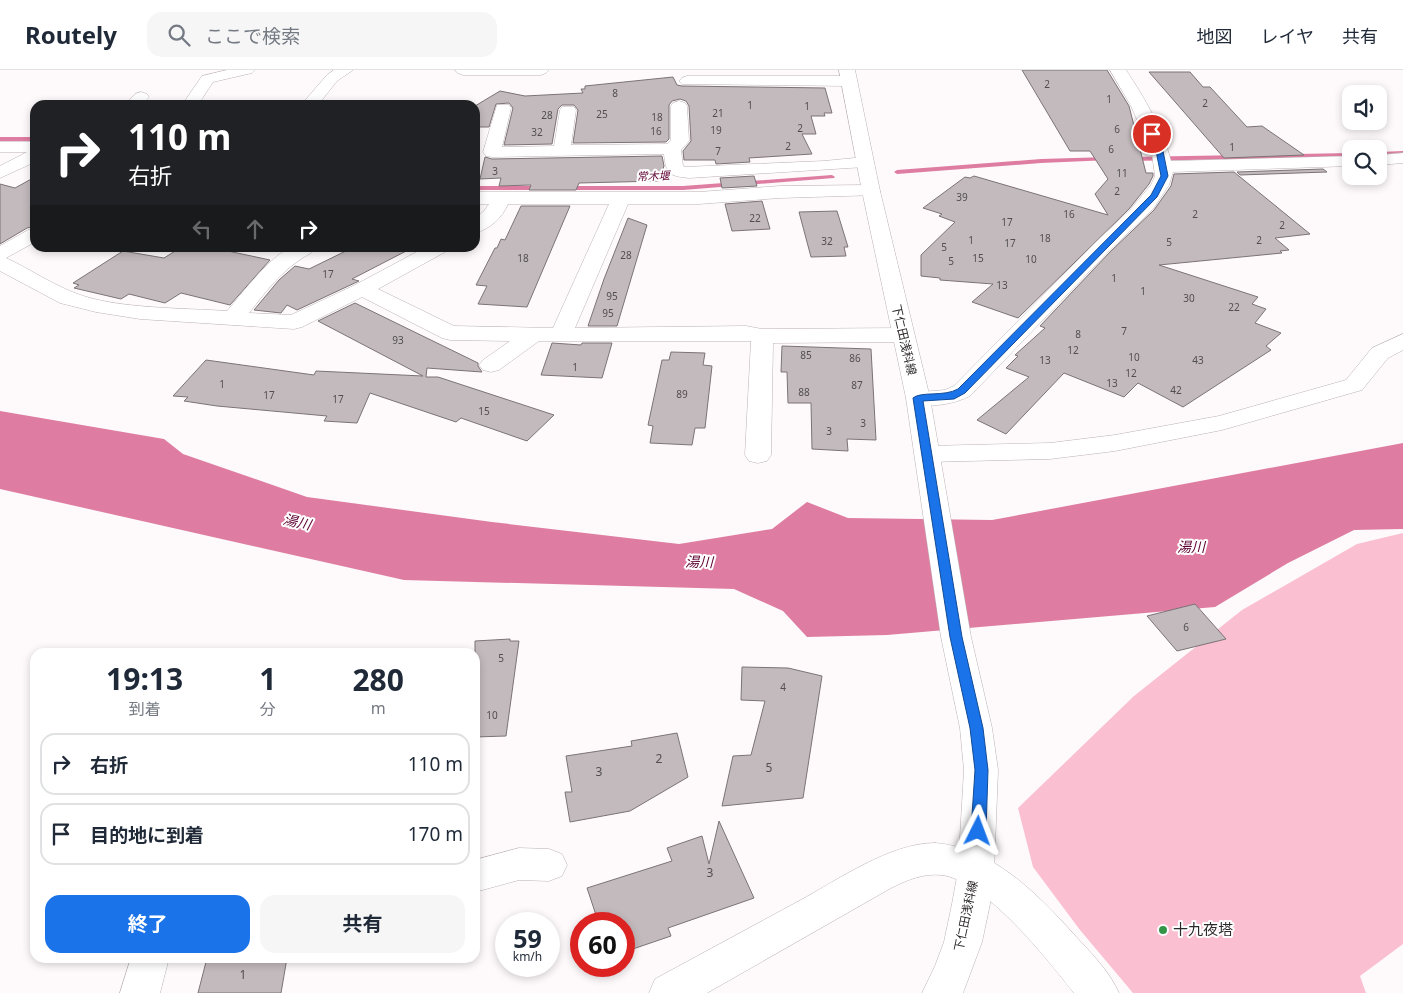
<!DOCTYPE html>
<html lang="ja">
<head>
<meta charset="utf-8">
<style>
  :root { --surface:#fff; --page:#f6f6f7; --text:#1f2937; --muted:#747a83; --line:#e0e1e3; --accent:#1a73e8 }
  body { margin:0; font-family:"Noto Sans","Noto Sans JP",sans-serif; background:var(--page); color:var(--text); height:100vh; display:flex; flex-direction:column; font-size:19px; white-space:nowrap }
  * { box-sizing:border-box; margin:0 }
  p { font-size:16px; color:var(--muted) }
  .icon { flex:none; width:28px; height:28px; fill:none; stroke:currentColor; stroke-width:2; stroke-linecap:round; stroke-linejoin:round }
  .map { position:relative; flex:1; overflow:hidden }
  .drawer { position:absolute; left:30px; top:578px; width:450px; height:315px; display:flex; flex-direction:column; background:var(--surface); border-radius:15px; box-shadow:0 2px 8px #0003 }
  .drawer>* { flex:none }
  .top-card { position:absolute; left:30px; top:30px; width:450px; height:152px; border-radius:15px; box-shadow:0 2px 8px #0003; background:#202124; color:#fff; overflow:hidden }
  .controls { position:absolute; left:1342px; top:15px; display:grid; gap:10px }
  .controls a { display:grid; place-items:center; width:45px; height:45px; border-radius:10px; background:var(--surface); box-shadow:0 2px 8px #0003; font-size:25px }
  .speed { position:absolute; left:495px; top:842px; display:flex; gap:10px; font-size:25px; font-weight:700; text-align:center }
  .speed>* { display:grid; place-content:center; width:65px; height:65px; border-radius:50%; background:var(--surface); box-shadow:0 2px 8px #0003; line-height:1 }
  .speed small { font-size:12px; font-weight:400 }
  .speed .limit { border:8px solid #d22; background:#fff; color:#111 }
  .pin { position:absolute; display:grid; place-items:center; width:42px; height:42px; color:#fff; margin:-21px; border:2px solid #fff; border-radius:50%; box-shadow:0 1px 5px #0007 }
  .me { position:absolute; width:55px; margin:-28px; rotate:3deg; stroke-linejoin:round; filter:drop-shadow(0 0 4px #0008) }
  .turn { display:flex; align-items:center; gap:18px; height:105px; padding:0 15px; font-size:22px }
  .turn .icon { width:65px; height:65px; stroke-width:2.5 }
  .turn b { display:block; font-size:35px; line-height:42px }
  .lanes { display:flex; align-items:center; height:48px; padding:0 15px; background:#0003; justify-content:center; gap:25px; direction:ltr }
  .lanes .off { opacity:.35 }
  .eta { display:flex; justify-content:space-evenly; align-items:center; height:85px; text-align:center }
  .eta b { font-size:30px; font-weight:700; line-height:35px }
  .cta { display:flex; gap:10px; margin-top:auto; padding:10px 15px }
  .cta a { flex:1; height:58px; border-radius:15px; background:var(--accent); color:#fff; font-size:20px; font-weight:700; line-height:58px; text-align:center }
  .cta a+a { background:var(--page); color:var(--text) }
  ul { padding:0; list-style:none }
  li { display:flex; align-items:center; gap:15px; height:62px; margin:0 10px 8px; padding:0 5px; border:2px solid var(--line); border-radius:15px }
  li div { flex:1 }
  li b { display:block; font-size:19px }
  li em { font-style:normal }
  header { display:flex; align-items:center; gap:30px; box-sizing:border-box; height:70px; padding:0 25px; background:var(--surface); border-bottom:1px solid var(--line) }
  header strong { font-size:24px }
  nav { display:flex; gap:28px; margin-inline-start:auto; font-size:18px }
  .search { width:350px; height:45px; background:var(--page); display:flex; align-items:center; gap:12px; box-sizing:border-box; padding:0 18px; border-radius:15px; color:var(--muted); font-size:19px }
  .map>svg:first-child { display:block }
</style>
</head>
<body>
<header>
<strong>Routely</strong>
<div class="search"><svg class="icon" aria-label="search" viewBox="0 0 24 24"><circle cx="10" cy="10" r="6"/><path d="M15 15l6 6"/></svg>ここで検索</div>
<nav><a>地図</a><a>レイヤ</a><a>共有</a></nav>
</header>
<div class="map">
<svg width="1403" height="923" viewBox="0 0 1403 923">
  <rect width="100%" height="100%" fill="#fefafb"/>
  <path fill="#fbbfd2" d="M1403,463V874L1360,906L1366,923H1133L1080,860L1033,797L1018,738L1134,626L1242,540L1357,474Z"/>
  <path fill="#de7da1" d="M0,341L164,369L183,384L307,427L492,452L679,474L772,459L807,432L848,448L992,450L1403,373V459L1354,460L1288,493L1215,537L887,565L807,567L783,541L734,519L404,510L0,419Z"/>
  <g fill="none" stroke-linecap="round" stroke-linejoin="round">
    <path fill="#de7da1" fill-rule="evenodd" d="M0,67H35V71H0Z
      M1403,81V85L1379,86V82Z
      M1351,83V87L1130,91L1127,89L1130,87Z
      M1108,87L1110,88V90L1041,93L897,104L894,102L897,100L1041,89Z
      M832,105L835,107L834,108L683,120H564L561,118L564,116H683Z
      M475,116H542L545,118L542,120H475Z"/>
  </g>
  <path fill="#c3babd" stroke="#7c7376" d="M1022,0H1107L1129,36L1146,103H1153V106L1149,114L1129,139L1018,248L972,232L993,214L940,210V208L921,206V185L955,152L939,146L942,144L923,138L965,107L970,108L974,106L1108,145L1095,124L1108,109L1090,81H1070Z
    M1149,2H1190L1203,17H1210L1247,57L1262,56L1304,85L1224,88Z
    M673,7L677,15L682,16L825,18L832,43H824L825,46H811L816,64H802L812,84L749,88L750,92L716,94L715,90H684L683,81L691,71L689,36L686,31L680,29L672,31L669,35V69L666,72L573,73L578,40L574,35H562L558,39L552,74L504,75L513,38L509,33L496,34L489,57H475V36L500,21L525,26L583,23L581,19H585V16Z
    M662,86L664,96L659,111L579,113L576,120H529L531,115L499,116L501,108L480,109L485,87L492,89Z
    M1323,99L1327,102L1240,105L1237,102Z
    M1234,102L1310,164L1275,168L1289,180L1280,181L1282,183L1159,195L1258,227L1252,234L1266,239L1255,253L1281,263L1266,276L1271,280L1183,337L1138,313L1124,327L1064,303L1006,364L977,350L1029,307L1006,298L1018,286L1015,285L1045,258L1040,256L1110,182L1154,140L1171,116L1174,104Z
    M754,106L757,116L722,118L720,108Z
    M35,107V156L27,158L0,174V114L15,118Z
    M762,131L770,159L732,161L725,134Z
    M521,136H570L527,237L478,234L487,216L476,215L495,178H497L501,169L505,170Z
    M837,141L848,177H844L846,186L811,187L799,142Z
    M628,148L647,155L617,256H588L604,209Z
    M180,178H214L270,190L230,235L181,223L165,233L129,224L121,229L74,218L79,215L73,213L123,181L164,188Z
    M352,178H412L352,209L359,211L297,240L287,235L281,243L254,240L279,210L295,196L309,199Z
    M355,233L478,293V296L482,302L427,298L426,307H438L554,345L527,371L461,348L456,352L370,323L357,353L324,351L327,346L217,336L184,331L188,327L173,326L206,290L314,305L316,301L423,306L318,251Z
    M552,273L581,275L582,273H612L602,308L541,305Z
    M782,276L871,279L876,370L847,369L848,381L812,379L811,333H788L787,302H781Z
    M671,282L705,283L703,295L712,296L705,358H695L692,375L650,373L653,356L648,355L662,290H669Z
    M1195,534L1226,569L1177,581L1147,546Z
    M510,569V571H519L506,666L475,667V571Z
    M742,597L788,598L822,606L803,728L722,736L733,686L751,685L765,631L741,630Z
    M677,663L688,707L630,741L570,752L565,722H572L566,686L632,676L631,671Z
    M719,751L754,828L668,858L671,866L624,882V854H599L587,818L672,791L667,778L702,766L709,794Z
    M207,888H287L281,923H198Z"/>
  <g fill="none" stroke-linecap="round" stroke-linejoin="round">
    <defs>
      <path id="street" d="M227,0H255L252,3L213,12L198,35H182L202,6Z
        M334,0H353L337,11L318,35H301L327,5Z
        M455,0H549L546,3L541,5H463L458,3Z
        M1110,0H1126C1144,27 1163,59 1171,91L1351,86V96L1173,102L1169,115L1153,139L1109,181L970,326C952,335 929,338 910,333L906,328L910,323L945,320L954,316L1095,173L1130,140L1151,115L1155,106L1152,84L1131,36Z
        M687,6H849L854,8L857,11L854,14L849,16L682,14L679,11L682,8Z
        M141,22L147,24L149,27L142,35H125L135,24Z
        M679,31L685,33L687,36L689,71L681,80L683,96L685,97L824,91L865,87L871,88L874,92L871,96L865,97L689,108C669,106 666,104 664,84L492,87L486,86L483,82L497,35H509L511,38L502,77L554,76L560,40L562,37H574L576,40L571,75L667,74L671,70V36L673,33Z
        M0,72H35V92L0,108V96L27,82H0Z
        M1403,83V93L1379,95V85Z
        M871,115L878,117L880,121L878,125L780,128L699,134H628L575,258L746,256L762,259L903,258L911,260L914,265L911,270L903,272L773,273L771,385L767,391L758,393L749,391L745,385L751,271H539L499,300L491,302L483,300L479,295L483,290L510,271L450,270L442,268L362,227L302,257L294,259L140,249L96,242L60,233L0,201V176L28,160L35,158V172L6,188C30,199 51,214 75,223C114,239 184,238 227,241C240,226 274,181 292,178C299,176 308,178 316,178C312,184 304,186 298,191C278,205 264,224 249,243L291,245L355,215L424,178H448L445,182L378,219L454,256L553,258L609,134H508C502,148 490,159 475,163V149L484,141L489,134H475V122H699L780,116Z
        M1403,264V280L1388,288L1362,320L1222,360L1115,381L1050,389L927,392L918,390L914,384L918,378L927,376L1050,373L1115,365L1219,346L1346,310L1372,278Z
        M935,773C995,777 1043,830 1080,871C1095,887 1110,903 1119,923H1074C1047,889 986,811 942,805C923,803 907,810 891,818L707,923H649L655,909C703,883 751,857 799,831C838,810 890,773 935,773Z
        M519,778L549,779L562,784L567,795L562,806L549,811L519,810L475,822V790Z
        M131,888H169L160,923H120Z"/>
      <path id="primary" d="M839,0H855L880,121L930,328L971,567L992,658L998,700L994,801L990,834L982,872L963,923H922L935,896L944,872L952,834L958,801L964,700L960,658L941,567L906,328L862,121Z"/>
    </defs>
    <use href="#street" stroke="#bbb2b4" stroke-width="1"/>
    <use href="#primary" stroke="#bbb2b4" stroke-width="1"/>
    <use href="#street" fill="#fff" fill-rule="evenodd"/>
    <use href="#primary" fill="#fff" fill-rule="evenodd"/>
  </g>
  <path fill="#1a73e8" stroke="#114b97" d="M1149,63H1154L1163,81L1168,106L1157,127L965,323L954,329L923,331L962,567L983,658L988,700L986,761L984,765L978,767L973,765L971,761L975,700L970,658L950,567L913,328C921,321 944,327 958,319L1151,125L1161,106L1156,81Z"/>
  <circle fill="#349447" stroke="#fff" stroke-width="2" cx="1163" cy="860" r="5"/>
  <g text-anchor="middle" stroke-width="4" stroke-linejoin="round" paint-order="stroke">
    <g font-size="10" fill="#524e50">
      <text x="1047" y="18">2</text>
      <text x="615" y="27">8</text>
      <text x="1109" y="33">1</text>
      <text x="1205" y="37">2</text>
      <text x="750" y="39">1</text>
      <text x="807" y="40">1</text>
      <text x="718" y="47">21</text>
      <text x="602" y="48">25</text>
      <text x="547" y="49">28</text>
      <text x="657" y="51">18</text>
      <text x="800" y="62">2</text>
      <text x="1117" y="63">6</text>
      <text x="716" y="64">19</text>
      <text x="656" y="65">16</text>
      <text x="537" y="66">32</text>
      <text x="788" y="80">2</text>
      <text x="1232" y="81">1</text>
      <text x="1111" y="83">6</text>
      <text x="718" y="85">7</text>
      <text x="495" y="105">3</text>
      <text x="1122" y="107">11</text>
      <text x="1117" y="125">2</text>
      <text x="962" y="131">39</text>
      <text x="1069" y="148">16</text>
      <text x="1195" y="148">2</text>
      <text x="755" y="152">22</text>
      <text x="1007" y="156">17</text>
      <text x="1282" y="159">2</text>
      <text x="1045" y="172">18</text>
      <text x="971" y="174">1</text>
      <text x="1259" y="174">2</text>
      <text x="827" y="175">32</text>
      <text x="1169" y="176">5</text>
      <text x="1010" y="177">17</text>
      <text x="944" y="181">5</text>
      <text x="626" y="189">28</text>
      <text x="523" y="192">18</text>
      <text x="978" y="192">15</text>
      <text x="1031" y="193">10</text>
      <text x="951" y="195">5</text>
      <text x="328" y="208">17</text>
      <text x="1114" y="212">1</text>
      <text x="1002" y="219">13</text>
      <text x="1143" y="225">1</text>
      <text x="612" y="230">95</text>
      <text x="1189" y="232">30</text>
      <text x="1234" y="241">22</text>
      <text x="608" y="247">95</text>
      <text x="1124" y="265">7</text>
      <text x="1078" y="268">8</text>
      <text x="398" y="274">93</text>
      <text x="1073" y="284">12</text>
      <text x="806" y="289">85</text>
      <text x="1134" y="291">10</text>
      <text x="855" y="292">86</text>
      <text x="1045" y="294">13</text>
      <text x="1198" y="294">43</text>
      <text x="575" y="301">1</text>
      <text x="1131" y="307">12</text>
      <text x="1112" y="317">13</text>
      <text x="222" y="318">1</text>
      <text x="857" y="319">87</text>
      <text x="1176" y="324">42</text>
      <text x="804" y="326">88</text>
      <text x="682" y="328">89</text>
      <text x="269" y="329">17</text>
      <text x="338" y="333">17</text>
      <text x="484" y="345">15</text>
      <text x="863" y="357">3</text>
      <text x="829" y="365">3</text>
      <text x="1186" y="561">6</text>
      <text x="501" y="592">5</text>
      <text x="783" y="621">4</text>
      <text x="492" y="649">10</text>
    </g>
    <g font-size="11" font-style="italic" fill="#5d0131" stroke="#fff">
      <text transform="translate(653 106) rotate(-2)" y="4">常木堰</text>
    </g>
    <g font-size="12" fill="#2d2a2b" stroke="#fff">
      <text transform="translate(904 270) rotate(77)" y="4">下仁田浅科線</text>
      <text transform="translate(966 846) rotate(-78)" y="4">下仁田浅科線</text>
    </g>
    <g font-size="12" fill="#524e50">
      <text x="659" y="693">2</text>
      <text x="769" y="702">5</text>
      <text x="599" y="706">3</text>
      <text x="710" y="807">3</text>
      <text x="243" y="909">1</text>
    </g>
    <g font-size="14" font-style="italic" fill="#5d0131" stroke="#fff">
      <text transform="translate(297 452) rotate(13)" y="5">湯川</text>
      <text x="1191" y="482">湯川</text>
      <text transform="translate(699 492) rotate(1)" y="5">湯川</text>
    </g>
    <g font-size="15" fill="#2d2a2b" stroke="#fff" text-anchor="start">
      <text x="1173" y="865">十九夜塔</text>
    </g>
  </g>
</svg>
<div class="controls">
<a><svg class="icon" aria-label="sound" viewBox="0 0 24 24"><path d="M4 9h4l5-4v14l-5-4H4zM17 9q2 3 0 6"/></svg></a>
<a><svg class="icon" aria-label="search" viewBox="0 0 24 24"><circle cx="10" cy="10" r="6"/><path d="M15 15l6 6"/></svg></a>
</div>
<div class="speed"><div>59<small>km/h</small></div><div class="limit">60</div></div>
<div class="pin" style="left:1152px;top:64px;background:#d93025"><svg class="icon" aria-label="arrive" viewBox="0 0 24 24"><path d="M6 21V4h12l-3 4 3 4H6"/></svg></div>
<svg class="me" style="left:978px;top:761px" viewBox="-20 -20 40 40"><path d="M0-17L14 15 0 8-14 15z" fill="#1a73e8" stroke="#fff" stroke-width="4"/></svg>
<div class="top-card">
<div class="turn"><svg class="icon" aria-label="right" viewBox="0 0 24 24"><path d="M7 20v-9h11M14 6l5 5-5 5"/></svg><div><b>110 m</b>右折</div></div>
<div class="lanes"><svg class="icon off" aria-label="left" viewBox="0 0 24 24"><path d="M17 20v-9H6M10 6l-5 5 5 5"/></svg><svg class="icon off" aria-label="ahead" viewBox="0 0 24 24"><path d="M12 20V5M6 11l6-6 6 6"/></svg><svg class="icon" aria-label="right" viewBox="0 0 24 24"><path d="M7 20v-9h11M14 6l5 5-5 5"/></svg></div>
</div>
<section class="drawer">
<div class="eta">
<div><b>19:13</b><p>到着</p></div>
<div><b>1</b><p>分</p></div>
<div><b>280</b><p>m</p></div>
</div>
<ul>
<li><svg class="icon" aria-label="right" viewBox="0 0 24 24"><path d="M7 20v-9h11M14 6l5 5-5 5"/></svg><div><b>右折</b></div><em>110 m</em></li>
<li><svg class="icon" aria-label="arrive" viewBox="0 0 24 24"><path d="M6 21V4h12l-3 4 3 4H6"/></svg><div><b>目的地に到着</b></div><em>170 m</em></li>
</ul>
<div class="cta"><a>終了</a><a>共有</a></div>
</section>
</div>
</body>
</html>
